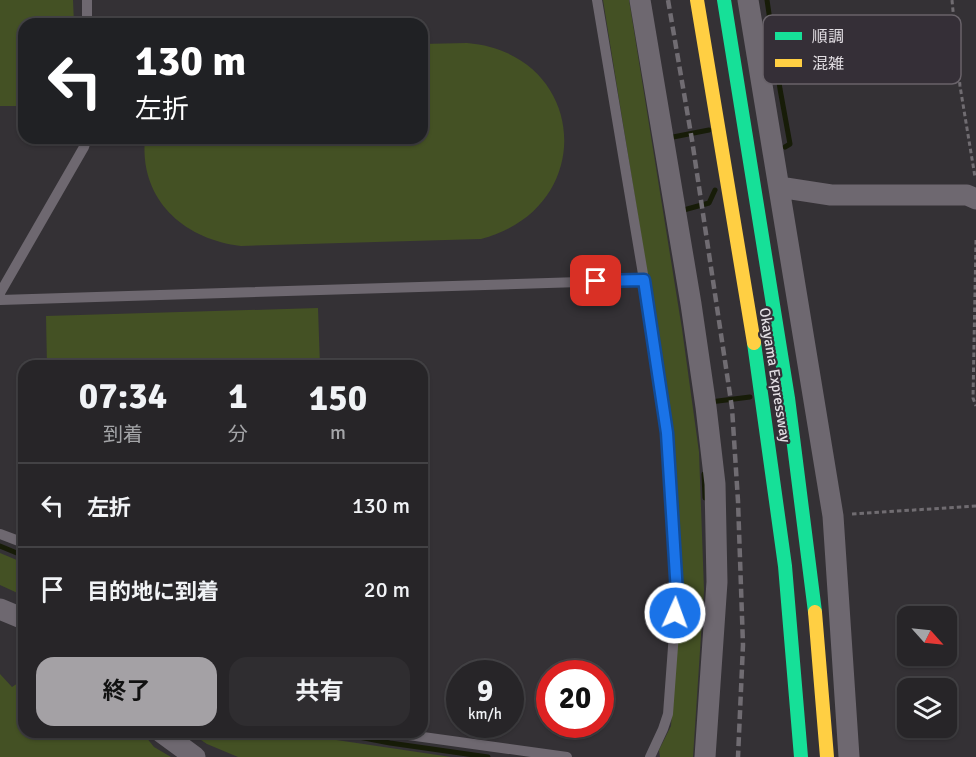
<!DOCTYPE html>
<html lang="ja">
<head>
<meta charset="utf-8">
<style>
  :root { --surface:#272528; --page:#2f2d30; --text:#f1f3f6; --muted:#a4a5a8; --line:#434245; --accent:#a4a1a5 }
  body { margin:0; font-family:Signika,"Noto Sans JP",sans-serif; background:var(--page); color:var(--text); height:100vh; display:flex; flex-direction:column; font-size:22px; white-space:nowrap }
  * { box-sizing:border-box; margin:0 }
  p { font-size:20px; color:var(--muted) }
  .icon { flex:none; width:33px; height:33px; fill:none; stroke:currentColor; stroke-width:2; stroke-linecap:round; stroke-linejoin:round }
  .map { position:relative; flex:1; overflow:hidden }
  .side { position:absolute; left:18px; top:360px; width:410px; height:378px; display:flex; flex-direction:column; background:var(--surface); border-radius:18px; box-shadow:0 2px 4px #0004,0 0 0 2px var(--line) }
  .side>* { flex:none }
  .guide { position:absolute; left:18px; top:18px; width:410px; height:126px; border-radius:18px; box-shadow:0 2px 4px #0004,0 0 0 2px var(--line); background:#202124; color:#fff; overflow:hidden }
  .needle { width:39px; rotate:117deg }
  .buttons { position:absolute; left:897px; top:606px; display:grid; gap:12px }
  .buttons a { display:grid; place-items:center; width:60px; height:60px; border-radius:12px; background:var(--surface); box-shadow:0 2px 4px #0004,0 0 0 2px var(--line); font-size:30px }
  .speed { position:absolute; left:446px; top:660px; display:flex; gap:12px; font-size:30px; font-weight:700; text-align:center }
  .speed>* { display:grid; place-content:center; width:78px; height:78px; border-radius:50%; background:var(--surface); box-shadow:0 2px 4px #0004,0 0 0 2px var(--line); line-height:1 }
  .speed small { font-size:15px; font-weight:400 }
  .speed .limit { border:9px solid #d22; background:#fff; color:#111 }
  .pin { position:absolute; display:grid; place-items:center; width:51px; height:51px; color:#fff; margin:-26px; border-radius:12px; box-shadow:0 3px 9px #0006 }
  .me { position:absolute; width:66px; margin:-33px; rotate:2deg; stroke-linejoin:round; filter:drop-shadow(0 0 4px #0008) }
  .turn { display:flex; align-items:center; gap:21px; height:126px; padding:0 18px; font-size:27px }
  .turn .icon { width:78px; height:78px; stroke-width:2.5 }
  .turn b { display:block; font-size:42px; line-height:51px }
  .eta { display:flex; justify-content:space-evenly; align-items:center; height:102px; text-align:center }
  .eta b { font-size:36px; font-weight:700; line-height:42px }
  .primary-button { display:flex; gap:12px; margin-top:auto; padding:12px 18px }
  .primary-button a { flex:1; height:69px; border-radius:18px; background:var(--accent); color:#111; font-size:24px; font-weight:700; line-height:69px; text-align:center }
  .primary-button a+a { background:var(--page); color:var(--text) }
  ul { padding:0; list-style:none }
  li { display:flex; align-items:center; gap:18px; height:84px; padding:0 18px; border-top:2px solid var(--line) }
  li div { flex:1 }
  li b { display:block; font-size:22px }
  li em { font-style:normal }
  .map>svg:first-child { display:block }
</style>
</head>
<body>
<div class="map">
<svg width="976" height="757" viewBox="0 0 976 757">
  <rect width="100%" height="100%" fill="#343135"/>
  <path fill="#445124" d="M0,0H73L74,24H24V106H0Z
    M603,0H629L682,329L699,452L704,590L693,757H660L659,750L671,726L681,590L672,427Z
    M467,43C588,53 600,208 481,239L241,246C183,239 139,199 145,138H422V44Z
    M318,308L320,366H47L46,316Z
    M0,553L24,563V596L0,585Z
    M0,674L12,687L24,679V732H142L154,747L171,757H0Z
    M189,732H310L323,738L451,757H238L207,744Z"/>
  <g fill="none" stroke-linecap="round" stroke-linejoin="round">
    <path stroke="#171c08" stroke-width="5" d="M767,0L780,89L790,144L785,147
      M668,138L709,130
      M680,211L709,203L715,190
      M710,402L750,397
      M704,474L705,498
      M0,546L24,556
      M333,732L390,743L488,757"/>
    <path stroke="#706c71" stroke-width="3" stroke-dasharray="4.5 3" stroke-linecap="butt" d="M952,0L960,86L975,177
      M976,240L973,398L976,406
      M852,514L976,506"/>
    <path stroke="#6e6870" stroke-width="10" d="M87,0V24
      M597,0L644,280L667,433L677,593L668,714L663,729L650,757
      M0,293L84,147L87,138
      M0,300L644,280
      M0,534L24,543
      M387,732L567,757"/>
    <path stroke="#6e6870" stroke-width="21" d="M640,0L691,304L706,407L715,484L717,582L705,757
      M748,0L833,516L849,757
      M779,187L831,195H967L976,199
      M0,609L24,619
      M161,732L195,757"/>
    <path stroke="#16e098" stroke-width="14" d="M724,0L788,398L815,612
      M754,343L785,566L801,757"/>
    <path stroke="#ffcf43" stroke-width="14" d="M697,0L754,343
      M815,612L827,757"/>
    <path stroke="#706c72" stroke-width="4.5" stroke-dasharray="9 4.5" stroke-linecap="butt" d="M668,0L692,140L732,408L738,501L743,645L738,757"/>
  </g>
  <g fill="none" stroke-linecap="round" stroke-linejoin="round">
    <defs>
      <path id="route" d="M596,281L644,280L667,433L677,593L675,613"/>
    </defs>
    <use href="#route" stroke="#114b97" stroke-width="15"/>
    <use href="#route" stroke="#1a73e8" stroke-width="10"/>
  </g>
  <g text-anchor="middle" stroke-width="4.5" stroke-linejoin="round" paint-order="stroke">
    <g font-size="15" fill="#e1dde2" stroke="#352f37">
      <text transform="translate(775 375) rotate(81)" y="5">Okayama Expressway</text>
    </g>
  </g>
  <rect x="763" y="15" width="198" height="69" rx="9" fill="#352f37" stroke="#69636a" stroke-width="1.5"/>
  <rect x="775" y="32" width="27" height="8" fill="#16e098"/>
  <rect x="775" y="59" width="27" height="8" fill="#ffcf43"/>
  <g font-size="16" fill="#e1dde2">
    <text x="812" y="42">順調</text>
    <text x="812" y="69">混雑</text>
  </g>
</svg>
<div class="buttons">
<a><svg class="needle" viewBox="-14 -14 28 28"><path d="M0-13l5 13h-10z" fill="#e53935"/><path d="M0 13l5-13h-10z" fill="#a4a5a8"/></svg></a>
<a><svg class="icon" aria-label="layers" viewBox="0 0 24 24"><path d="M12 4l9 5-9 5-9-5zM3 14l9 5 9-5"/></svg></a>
</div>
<div class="speed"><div>9<small>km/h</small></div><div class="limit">20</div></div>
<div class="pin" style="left:596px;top:281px;background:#d93025"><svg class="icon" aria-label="arrive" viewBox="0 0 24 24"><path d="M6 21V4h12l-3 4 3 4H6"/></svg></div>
<svg class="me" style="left:675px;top:613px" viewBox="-20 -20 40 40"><circle r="17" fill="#1a73e8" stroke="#fff" stroke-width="3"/><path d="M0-11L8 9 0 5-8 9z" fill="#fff"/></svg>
<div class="guide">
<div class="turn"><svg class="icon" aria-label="left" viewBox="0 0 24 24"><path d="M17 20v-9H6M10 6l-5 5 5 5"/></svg><div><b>130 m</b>左折</div></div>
</div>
<section class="side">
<div class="eta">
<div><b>07:34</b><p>到着</p></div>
<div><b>1</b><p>分</p></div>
<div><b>150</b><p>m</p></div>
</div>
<ul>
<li><svg class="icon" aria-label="left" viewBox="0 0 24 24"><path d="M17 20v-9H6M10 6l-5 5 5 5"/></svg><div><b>左折</b></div><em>130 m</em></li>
<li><svg class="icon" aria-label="arrive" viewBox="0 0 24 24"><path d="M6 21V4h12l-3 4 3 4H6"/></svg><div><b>目的地に到着</b></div><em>20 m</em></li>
</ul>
<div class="primary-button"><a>終了</a><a>共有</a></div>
</section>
</div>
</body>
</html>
